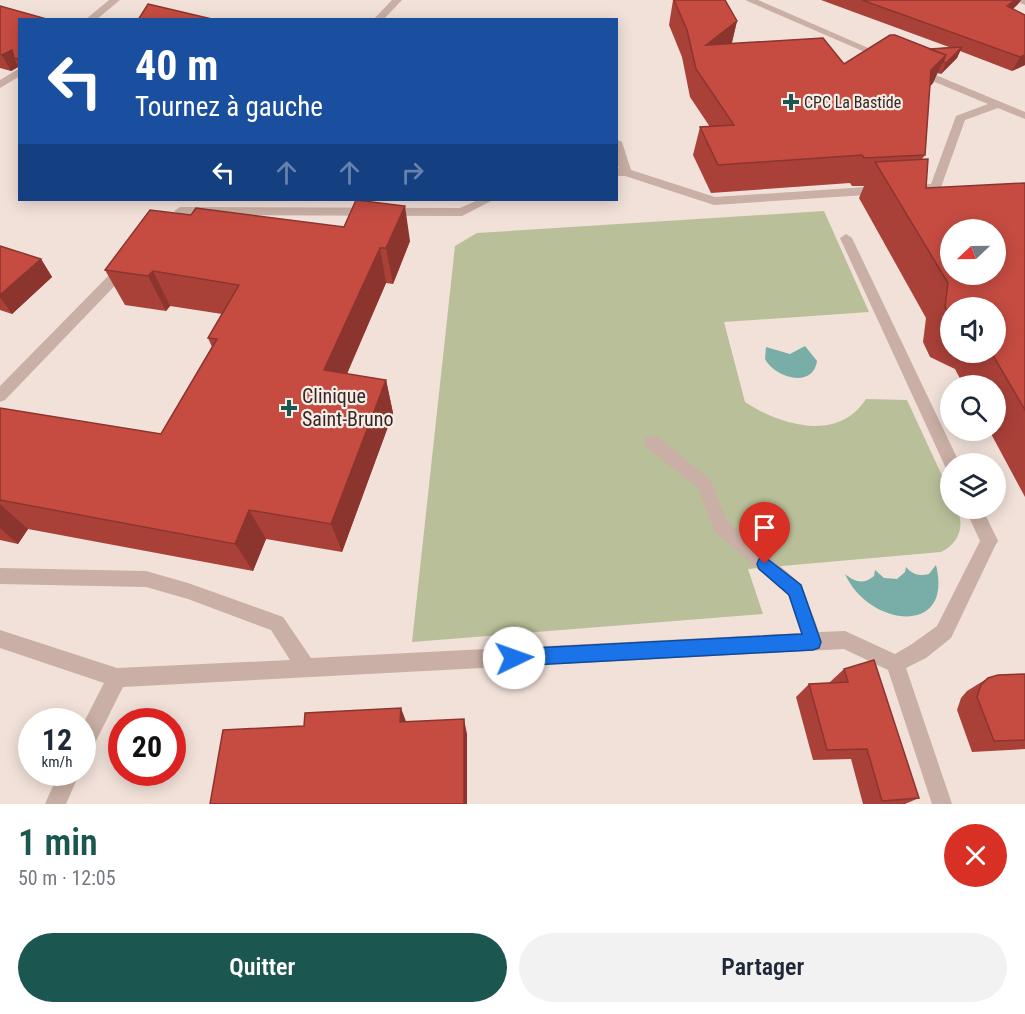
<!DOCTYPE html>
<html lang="fr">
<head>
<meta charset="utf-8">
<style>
  :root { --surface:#fff; --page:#f2f2f3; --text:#1f2937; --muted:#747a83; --accent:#1c5650 }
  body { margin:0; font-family:"Roboto Condensed",sans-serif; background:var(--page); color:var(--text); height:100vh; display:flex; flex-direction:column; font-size:22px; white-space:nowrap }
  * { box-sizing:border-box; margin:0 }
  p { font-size:20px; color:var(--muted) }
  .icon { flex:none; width:33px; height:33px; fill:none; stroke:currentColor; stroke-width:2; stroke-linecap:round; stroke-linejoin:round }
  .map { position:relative; height:804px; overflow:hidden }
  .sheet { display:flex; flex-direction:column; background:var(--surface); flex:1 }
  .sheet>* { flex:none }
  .banner { position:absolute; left:18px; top:18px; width:600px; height:183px; border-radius:0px; box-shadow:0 3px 15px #0003; background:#1a4fa0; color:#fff; overflow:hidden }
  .needle { width:39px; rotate:248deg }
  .controls { position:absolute; left:940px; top:219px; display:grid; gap:12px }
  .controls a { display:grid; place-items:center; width:66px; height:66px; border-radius:50%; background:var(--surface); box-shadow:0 3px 15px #0003; font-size:30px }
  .speed { position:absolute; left:18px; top:708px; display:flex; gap:12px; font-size:30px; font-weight:700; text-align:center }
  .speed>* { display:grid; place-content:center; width:78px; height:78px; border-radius:50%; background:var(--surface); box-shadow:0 3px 15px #0003; line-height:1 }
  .speed small { font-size:15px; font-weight:400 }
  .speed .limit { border:9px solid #d22; background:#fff; color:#111 }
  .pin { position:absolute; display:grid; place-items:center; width:51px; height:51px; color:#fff; margin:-62px -26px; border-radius:50% 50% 50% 0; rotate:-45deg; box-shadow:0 0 6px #0007 }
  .pin .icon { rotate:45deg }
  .me { position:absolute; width:66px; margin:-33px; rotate:87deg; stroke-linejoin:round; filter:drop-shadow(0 0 4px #0008) }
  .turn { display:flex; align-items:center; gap:21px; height:126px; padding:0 18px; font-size:27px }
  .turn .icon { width:78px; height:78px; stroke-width:2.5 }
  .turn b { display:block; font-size:42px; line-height:51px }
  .lanes { display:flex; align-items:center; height:57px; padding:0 18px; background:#0003; justify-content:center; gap:30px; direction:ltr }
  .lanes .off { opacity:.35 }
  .round { display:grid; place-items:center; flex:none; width:63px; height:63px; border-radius:32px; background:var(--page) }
  .headline { display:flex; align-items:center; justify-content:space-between; height:102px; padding:0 18px }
  h1 { font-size:36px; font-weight:600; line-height:45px; color:var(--accent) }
  .primary-button { display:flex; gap:12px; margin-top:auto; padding:12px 18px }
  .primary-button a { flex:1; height:69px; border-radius:36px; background:var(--accent); color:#fff; font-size:24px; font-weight:600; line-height:69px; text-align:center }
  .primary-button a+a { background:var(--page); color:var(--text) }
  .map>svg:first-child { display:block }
</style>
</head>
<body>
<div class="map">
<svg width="1025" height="804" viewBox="0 0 1025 804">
  <rect width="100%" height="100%" fill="#f1e1d9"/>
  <path fill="#b9c099" d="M824,211L869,312L724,322L745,402C780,425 838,443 866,399L907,400L951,495V508L957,509C965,526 959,544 941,552L748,569L763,614L412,642L455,246L477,233Z"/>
  <path fill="#78aea7" d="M805,346L817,361C813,389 775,378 765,359L766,347L790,354Z
    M936,565C954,638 868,626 845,574C855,582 863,585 874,576L875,570L884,578L897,579L905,572L906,567C913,575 919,576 929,574Z"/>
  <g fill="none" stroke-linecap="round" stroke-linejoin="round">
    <path fill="#c9afa5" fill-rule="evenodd" d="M392,0H402L383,20H373Z
      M745,0H758L889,57L881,59Z
      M913,69H921L1025,112V119L998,108L965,120L940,190L905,193L899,189L901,186L931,184L956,116L988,104L913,73Z
      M616,139L622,142L631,170L715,197L881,186L887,190L881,194L714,205L625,176H616V168H619L616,161Z
      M478,200H493L462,216L180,215L174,211L180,207L460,208Z
      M846,234L852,238L960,464H951V470L946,469L944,464L840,238Z
      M124,263L131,268L129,271L5,400L0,402V386L119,265Z
      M652,436L658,437L710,479L727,521L801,584L819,632L845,631L895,654L912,644L937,626L980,541L965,508H982L998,541L995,546L951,638L926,658L906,668L952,804H932L888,670L844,649L123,687L89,755L82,758V726L104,683L0,648V630L117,668L290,660L271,630L188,599L146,587L0,584V568L146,571L188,583L283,617L311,658L801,633L788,595L714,531L698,488L646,447L644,442L646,437Z
      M59,772H80L66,804H45Z"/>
    <path fill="#c9afa5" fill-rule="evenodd" d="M109,0H120L96,20H85Z
      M1014,0H1025V5Z
      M20,68V76L0,88V80Z"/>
  </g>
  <path fill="#aa4139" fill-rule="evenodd" d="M673,0H725L737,21L732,43L844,64L929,49L949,47L821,0H1021L1018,4L1013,9L1025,65L1012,71L960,51L957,58L941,74L937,73L933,83L930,86L925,155L922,159L926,188L1025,183V497L989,430H996V386H964L955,369L930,357L923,342L926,318L859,198L864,186H852L850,183L711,193L693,155L700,127H710L690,97L682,57L669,25ZM951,308H996V352H951Z
    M0,6L20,20V69L18,67L11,71L0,68Z
    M191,215L410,241L393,284L386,283L347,374L386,380L393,413L342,552L266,539L253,571L28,529L18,544L0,540V408L161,434L212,347L208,338L222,314L170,306L166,311L125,305L105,270Z
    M0,246L41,259L52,277L12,314L0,310Z
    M844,669L919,798L905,804H863L851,759L813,760L796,697L809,684L830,683V682Z
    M1025,674V749L972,752L957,710L961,698L967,691L988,678Z"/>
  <path fill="#8b352e" d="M1015,0H1021L1018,4L1000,20L1007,6Z
    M737,21L730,49L706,45Z
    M962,47L957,58L941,74L946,63Z
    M12,50L14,58L18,67L11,71L2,55Z
    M946,55L933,83L918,98L931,70Z
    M1025,55V65L1012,71L1020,57Z
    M405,206L410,241L393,284L386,248Z
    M380,248L386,283L334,403L324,370Z
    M41,259L52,277L12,314L0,297V295Z
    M153,271L170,306L166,311L148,276Z
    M386,380L393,413L342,552L331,524Z
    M0,504L28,529L18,544L0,528Z
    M249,510L266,539L253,571L235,544Z
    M401,708L407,724L400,722Z
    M464,719L467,734V804H464Z"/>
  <path fill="#c64c42" stroke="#8b352e" stroke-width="1.5" fill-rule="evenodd" d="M674,0H725L737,21L706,45L823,38L844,64L890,35H895L946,55L931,70L925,155L864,158L862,155L718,165L700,127L734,125L696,69L687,30Z
    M862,0H1015L1007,6L1025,15V55L1020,57Z
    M148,4L216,20H138Z
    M0,6L50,20H20V60L14,58L12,50L2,55L0,54Z
    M962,47L946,63L943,62L946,55L929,49Z
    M928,159L926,188L1025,183V410L991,352H996V308H951V319L945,307L948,283L875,162ZM951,230H996V274H951Z
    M356,200L405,206L386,248H380L324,370L386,380L331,524L249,510L235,544L0,500V408L161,434L217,339L208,338L239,285L153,271L148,276L105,270L150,210L191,215L196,208L344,227Z
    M0,246L41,259L0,295Z
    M874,660L919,798L882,801L867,749L827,750L809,684L848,682L844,669Z
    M1025,674V740L994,741L977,697L981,685L988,678L998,675Z
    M401,708L400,722L464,719V804H210L223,730L304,726L305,713Z"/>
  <path fill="#1a73e8" stroke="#114b97" stroke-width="1.5" d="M765,557L801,585L821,642L819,648L813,650L514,666L508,664L505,658L508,652L514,649L802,634L789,595L759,569L757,564L759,559Z"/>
  <g fill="#1c5650" stroke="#f9ece5" stroke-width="2">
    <path d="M788 93h6v6h6v6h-6v6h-6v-6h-6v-6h6z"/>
    <path d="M286 399h6v6h6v6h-6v6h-6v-6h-6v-6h6z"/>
  </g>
  <g text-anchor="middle" stroke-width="4.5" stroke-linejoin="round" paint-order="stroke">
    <g font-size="16" fill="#342826" stroke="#f9ece5" text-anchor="start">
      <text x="804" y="108">CPC La Bastide</text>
    </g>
    <g font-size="20" fill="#342826" stroke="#f9ece5" text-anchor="start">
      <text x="302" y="403">Clinique<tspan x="302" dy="23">Saint-Bruno</tspan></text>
    </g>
  </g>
</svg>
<div class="controls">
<a><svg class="needle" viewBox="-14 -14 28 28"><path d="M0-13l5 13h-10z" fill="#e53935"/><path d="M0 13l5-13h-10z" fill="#747a83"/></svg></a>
<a><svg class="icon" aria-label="sound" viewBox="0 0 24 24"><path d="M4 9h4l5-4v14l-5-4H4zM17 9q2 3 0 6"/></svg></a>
<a><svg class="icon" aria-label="search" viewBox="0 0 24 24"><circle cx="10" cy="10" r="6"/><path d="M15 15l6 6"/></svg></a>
<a><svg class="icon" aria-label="layers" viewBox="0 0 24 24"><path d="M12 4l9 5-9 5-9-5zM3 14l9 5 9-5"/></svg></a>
</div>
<div class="speed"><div>12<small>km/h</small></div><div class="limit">20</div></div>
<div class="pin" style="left:765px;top:564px;background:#d93025"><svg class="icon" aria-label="arrive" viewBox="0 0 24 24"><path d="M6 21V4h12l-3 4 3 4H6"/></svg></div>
<svg class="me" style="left:514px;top:658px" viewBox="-20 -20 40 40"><circle r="19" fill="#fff"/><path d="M0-13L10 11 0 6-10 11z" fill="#1a73e8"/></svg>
<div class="banner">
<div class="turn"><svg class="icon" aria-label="left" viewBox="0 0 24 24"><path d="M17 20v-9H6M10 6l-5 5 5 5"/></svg><div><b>40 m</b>Tournez à gauche</div></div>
<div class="lanes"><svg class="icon" aria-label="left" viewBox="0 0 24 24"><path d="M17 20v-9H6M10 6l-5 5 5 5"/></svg><svg class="icon off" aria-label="ahead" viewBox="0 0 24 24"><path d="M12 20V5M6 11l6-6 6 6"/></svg><svg class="icon off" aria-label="ahead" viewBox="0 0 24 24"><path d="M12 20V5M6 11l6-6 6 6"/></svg><svg class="icon off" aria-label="right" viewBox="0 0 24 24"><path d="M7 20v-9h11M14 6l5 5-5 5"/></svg></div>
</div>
</div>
<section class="sheet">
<div class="headline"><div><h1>1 min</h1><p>50 m · 12:05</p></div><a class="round" style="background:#d93025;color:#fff"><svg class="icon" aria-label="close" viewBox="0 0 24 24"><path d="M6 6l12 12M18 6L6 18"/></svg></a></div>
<div class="primary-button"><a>Quitter</a><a>Partager</a></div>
</section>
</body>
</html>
